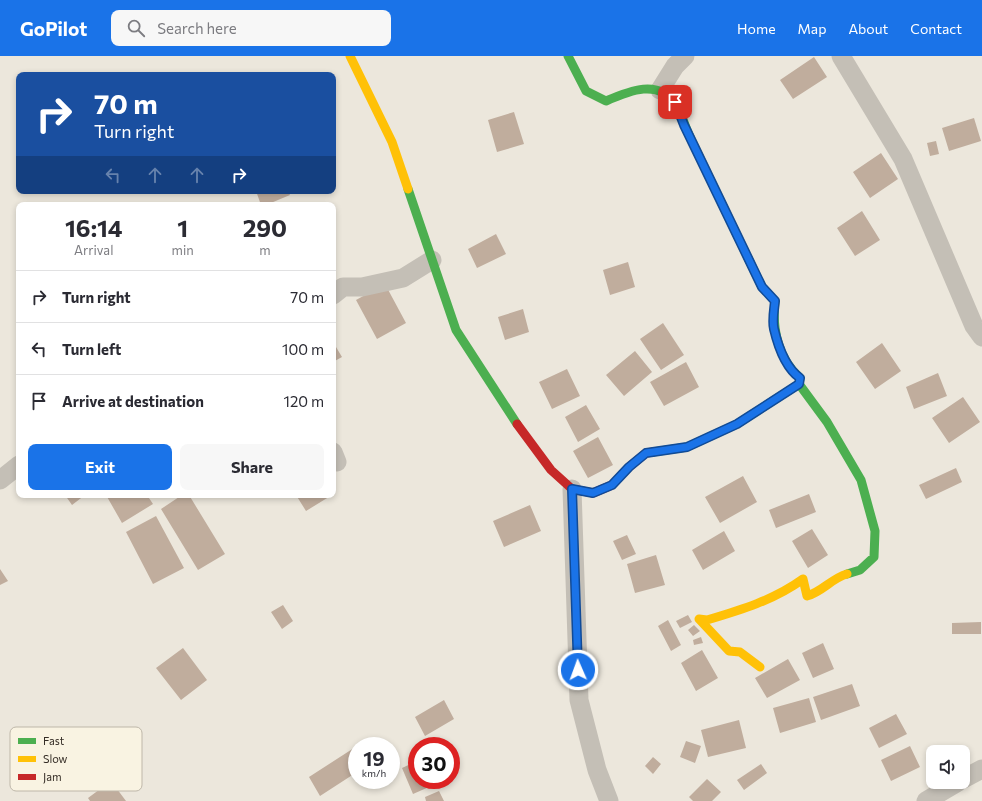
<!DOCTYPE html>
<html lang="en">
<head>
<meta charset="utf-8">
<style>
  :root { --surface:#fff; --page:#f7f7f7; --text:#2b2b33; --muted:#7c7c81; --line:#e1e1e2; --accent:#1a73e8 }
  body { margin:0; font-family:Commissioner,sans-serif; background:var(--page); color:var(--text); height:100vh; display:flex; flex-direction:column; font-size:15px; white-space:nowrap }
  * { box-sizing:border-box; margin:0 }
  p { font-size:13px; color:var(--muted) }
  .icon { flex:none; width:22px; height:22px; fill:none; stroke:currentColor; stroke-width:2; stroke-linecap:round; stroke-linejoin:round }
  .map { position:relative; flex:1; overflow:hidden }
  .panel { position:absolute; left:16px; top:146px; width:320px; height:296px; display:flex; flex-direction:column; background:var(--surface); border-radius:8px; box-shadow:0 2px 6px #0003 }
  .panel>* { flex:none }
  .top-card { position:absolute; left:16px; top:16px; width:320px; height:122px; border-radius:8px; box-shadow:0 2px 6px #0003; background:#1a4fa0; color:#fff; overflow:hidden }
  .controls { position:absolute; left:926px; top:689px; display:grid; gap:8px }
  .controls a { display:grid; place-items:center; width:44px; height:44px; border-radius:8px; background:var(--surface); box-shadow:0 2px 6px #0003; font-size:20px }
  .speed { position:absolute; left:348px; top:681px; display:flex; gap:8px; font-size:20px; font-weight:700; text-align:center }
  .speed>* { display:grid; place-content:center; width:52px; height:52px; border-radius:50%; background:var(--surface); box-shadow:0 2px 6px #0003; line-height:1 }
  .speed small { font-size:10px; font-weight:400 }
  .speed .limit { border:6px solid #d22; background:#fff; color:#111 }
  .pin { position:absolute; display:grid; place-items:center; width:34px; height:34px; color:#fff; margin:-17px; border-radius:8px; box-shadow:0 2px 6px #0006 }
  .me { position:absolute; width:44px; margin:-22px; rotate:358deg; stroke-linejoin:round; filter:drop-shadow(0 0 3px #0008) }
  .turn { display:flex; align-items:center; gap:14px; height:84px; padding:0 12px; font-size:18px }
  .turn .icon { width:52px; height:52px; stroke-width:2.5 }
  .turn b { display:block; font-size:28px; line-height:34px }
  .lanes { display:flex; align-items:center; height:38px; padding:0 12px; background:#0003; justify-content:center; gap:20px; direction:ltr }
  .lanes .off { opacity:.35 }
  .eta { display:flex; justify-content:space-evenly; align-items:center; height:68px; text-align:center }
  .eta b { font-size:24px; font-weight:700; line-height:28px }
  .primary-button { display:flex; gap:8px; margin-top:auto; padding:8px 12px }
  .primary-button a { flex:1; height:46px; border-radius:8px; background:var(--accent); color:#fff; font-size:16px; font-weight:700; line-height:46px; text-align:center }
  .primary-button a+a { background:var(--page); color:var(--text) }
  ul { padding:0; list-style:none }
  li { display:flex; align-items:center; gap:12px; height:52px; padding:0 12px; border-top:1px solid var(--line) }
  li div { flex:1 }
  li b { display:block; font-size:15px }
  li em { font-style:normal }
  header { display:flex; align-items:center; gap:24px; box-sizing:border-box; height:56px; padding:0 20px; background:var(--accent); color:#fff }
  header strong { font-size:19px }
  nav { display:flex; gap:22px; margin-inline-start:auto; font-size:14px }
  .search { width:280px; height:36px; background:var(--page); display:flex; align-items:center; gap:10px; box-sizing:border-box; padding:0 14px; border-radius:8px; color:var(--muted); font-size:15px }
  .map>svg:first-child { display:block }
</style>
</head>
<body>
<header>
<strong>GoPilot</strong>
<div class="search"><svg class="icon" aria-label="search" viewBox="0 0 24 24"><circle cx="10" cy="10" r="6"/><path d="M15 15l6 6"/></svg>Search here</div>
<nav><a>Home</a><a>Map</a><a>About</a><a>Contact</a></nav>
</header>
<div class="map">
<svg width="982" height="745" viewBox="0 0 982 745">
  <rect width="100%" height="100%" fill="#ece7dc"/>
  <path fill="#c0ad9d" d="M814,1L827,21L793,43L780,24Z
    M514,56L524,88L497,96L488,64Z
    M974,62L981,85L949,95L942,72Z
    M936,85L939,98L930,100L927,87Z
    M881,97L898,123L870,142L853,116Z
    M256,135H288L290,139L266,149H261Z
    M862,155L880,184L855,200L837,172Z
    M496,178L506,198L477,212L468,193Z
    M628,206L635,231L610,239L603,214Z
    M385,228L406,267L377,283L356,244Z
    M523,253L529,276L505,284L498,261Z
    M663,267L684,299L661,314L640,283Z
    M333,286L342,301L333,306Z
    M882,287L901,315L875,333L856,306Z
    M635,295L652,316L624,340L606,319Z
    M686,306L699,331L664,350L650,326Z
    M567,313L580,340L552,353L539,326Z
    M938,317L947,340L914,353L906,331Z
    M963,341L980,366L949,387L932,362Z
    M586,349L600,373L578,386L565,361Z
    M598,381L613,409L588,422L573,395Z
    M956,412L962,426L926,443L919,429Z
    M743,420L757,446L720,467L705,441Z
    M809,438L816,456L776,472L769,454Z
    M65,439H85L72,449Z
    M106,439H147L153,448L122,467Z
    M182,439H189L225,498L198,514L161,453Z
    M296,439H332L306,455Z
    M530,449L541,475L504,491L493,465Z
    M156,460L184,512L153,528L126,476Z
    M812,473L828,499L808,512L792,485Z
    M724,475L735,495L703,514L692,494Z
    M627,479L636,498L622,504L613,485Z
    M656,499L665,529L635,537L627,508Z
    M0,513L8,525L0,529Z
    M283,549L293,565L282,573L271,556Z
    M688,559L692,566L680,572L676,565Z
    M668,564L681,589L671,595L658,570Z
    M981,566V578H952V567Z
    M694,569L700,575L693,580L688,574Z
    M701,581L703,587L694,589L693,584Z
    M823,587L834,613L813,622L802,597Z
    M183,592L207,624L181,644L156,612Z
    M702,594L718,622L696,635L681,607Z
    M788,603L800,624L767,642L755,622Z
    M852,628L860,650L821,664L813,641Z
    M809,642L816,666L780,677L773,652Z
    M444,644L454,663L425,680L415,661Z
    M896,658L907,678L879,692L869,672Z
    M739,664L746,692L708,701L701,674Z
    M686,685L701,690L695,707L680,701Z
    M357,690V716L320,740L309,721Z
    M910,690L920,711L891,725L881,704Z
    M653,701L661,708L653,718L645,710Z
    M417,705V724H437L438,727L413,738L402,712Z
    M761,708L767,717L744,734L737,724Z
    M707,723L721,736L712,745H693L689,741Z
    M111,725L126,745H90L88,742Z
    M439,735L444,745H426L425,741Z"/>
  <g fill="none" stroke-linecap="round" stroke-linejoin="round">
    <path stroke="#c4bfb6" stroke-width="19" d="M841,0L903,103L974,270L982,281
      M660,34L675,10L685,0
      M333,239L343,231H362L403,222L432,204
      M333,396L337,406
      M0,424L19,409
      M572,433L579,644L597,714L609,745
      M963,723L982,713
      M926,745L958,726"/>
    <path stroke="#4caf50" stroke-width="9" d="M568,0L586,35L606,45C629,35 659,22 676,49C682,58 685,71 690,81
      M408,133L456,274L517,368
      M799,328L827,366L861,424L875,475L874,501L860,514L847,518
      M653,396L687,391L737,368L799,328L800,322C778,303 772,273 775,245L762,231L748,202"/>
    <path stroke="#ffc107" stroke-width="9" d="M350,0L392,86L408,133
      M690,81L748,202
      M760,611L740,596L729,595L699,563L707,564C741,554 774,544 803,523L807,540C822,536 832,522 847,518"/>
    <path stroke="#c62828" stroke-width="9" d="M517,368L551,414L572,433L593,437L612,429L629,411L646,397L653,396"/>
  </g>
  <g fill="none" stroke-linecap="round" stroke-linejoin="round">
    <defs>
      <path id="route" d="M578,614L572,433L593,437L612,429L629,411L646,397L687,391L737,368L799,328L800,322C786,312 778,290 774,273C772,265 774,254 775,245L762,231L684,69L675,46"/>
    </defs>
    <use href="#route" stroke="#114b97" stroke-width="10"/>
    <use href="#route" stroke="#1a73e8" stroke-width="7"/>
  </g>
  <rect x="10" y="671" width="132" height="64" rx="6" fill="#f9f3e2" stroke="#beb7a9" stroke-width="1"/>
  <rect x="18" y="682" width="18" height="6" fill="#4caf50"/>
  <rect x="18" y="700" width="18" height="6" fill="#ffc107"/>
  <rect x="18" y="718" width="18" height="6" fill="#c62828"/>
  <g font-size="11" fill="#342c25">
    <text x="43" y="689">Fast</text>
    <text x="43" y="707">Slow</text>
    <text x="43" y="725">Jam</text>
  </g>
</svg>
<div class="controls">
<a><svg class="icon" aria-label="sound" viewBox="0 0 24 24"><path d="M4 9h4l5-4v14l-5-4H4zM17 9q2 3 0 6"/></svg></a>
</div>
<div class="speed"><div>19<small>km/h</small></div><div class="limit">30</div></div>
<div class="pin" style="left:675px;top:46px;background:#d93025"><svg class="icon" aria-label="arrive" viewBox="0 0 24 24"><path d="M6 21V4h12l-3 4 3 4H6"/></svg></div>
<svg class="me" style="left:578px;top:614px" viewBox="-20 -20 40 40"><circle r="17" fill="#1a73e8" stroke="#fff" stroke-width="3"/><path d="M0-11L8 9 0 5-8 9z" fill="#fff"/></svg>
<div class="top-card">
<div class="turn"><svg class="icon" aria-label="right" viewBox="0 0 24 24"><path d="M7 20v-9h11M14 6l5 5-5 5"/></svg><div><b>70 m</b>Turn right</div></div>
<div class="lanes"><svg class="icon off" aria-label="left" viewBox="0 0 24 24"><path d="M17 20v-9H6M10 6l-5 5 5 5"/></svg><svg class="icon off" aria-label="ahead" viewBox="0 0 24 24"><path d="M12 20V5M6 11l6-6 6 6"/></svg><svg class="icon off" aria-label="ahead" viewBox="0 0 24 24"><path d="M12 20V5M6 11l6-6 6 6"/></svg><svg class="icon" aria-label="right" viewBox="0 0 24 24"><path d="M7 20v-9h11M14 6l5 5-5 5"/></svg></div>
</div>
<section class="panel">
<div class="eta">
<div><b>16:14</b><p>Arrival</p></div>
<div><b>1</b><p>min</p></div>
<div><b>290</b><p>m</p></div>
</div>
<ul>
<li><svg class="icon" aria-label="right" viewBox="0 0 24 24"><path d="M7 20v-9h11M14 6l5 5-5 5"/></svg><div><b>Turn right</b></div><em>70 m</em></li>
<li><svg class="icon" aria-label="left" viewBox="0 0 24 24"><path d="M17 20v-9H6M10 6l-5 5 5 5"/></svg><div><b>Turn left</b></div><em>100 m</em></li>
<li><svg class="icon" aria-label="arrive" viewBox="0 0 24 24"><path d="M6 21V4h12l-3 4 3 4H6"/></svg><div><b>Arrive at destination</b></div><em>120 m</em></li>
</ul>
<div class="primary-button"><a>Exit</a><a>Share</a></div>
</section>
</div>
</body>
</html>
